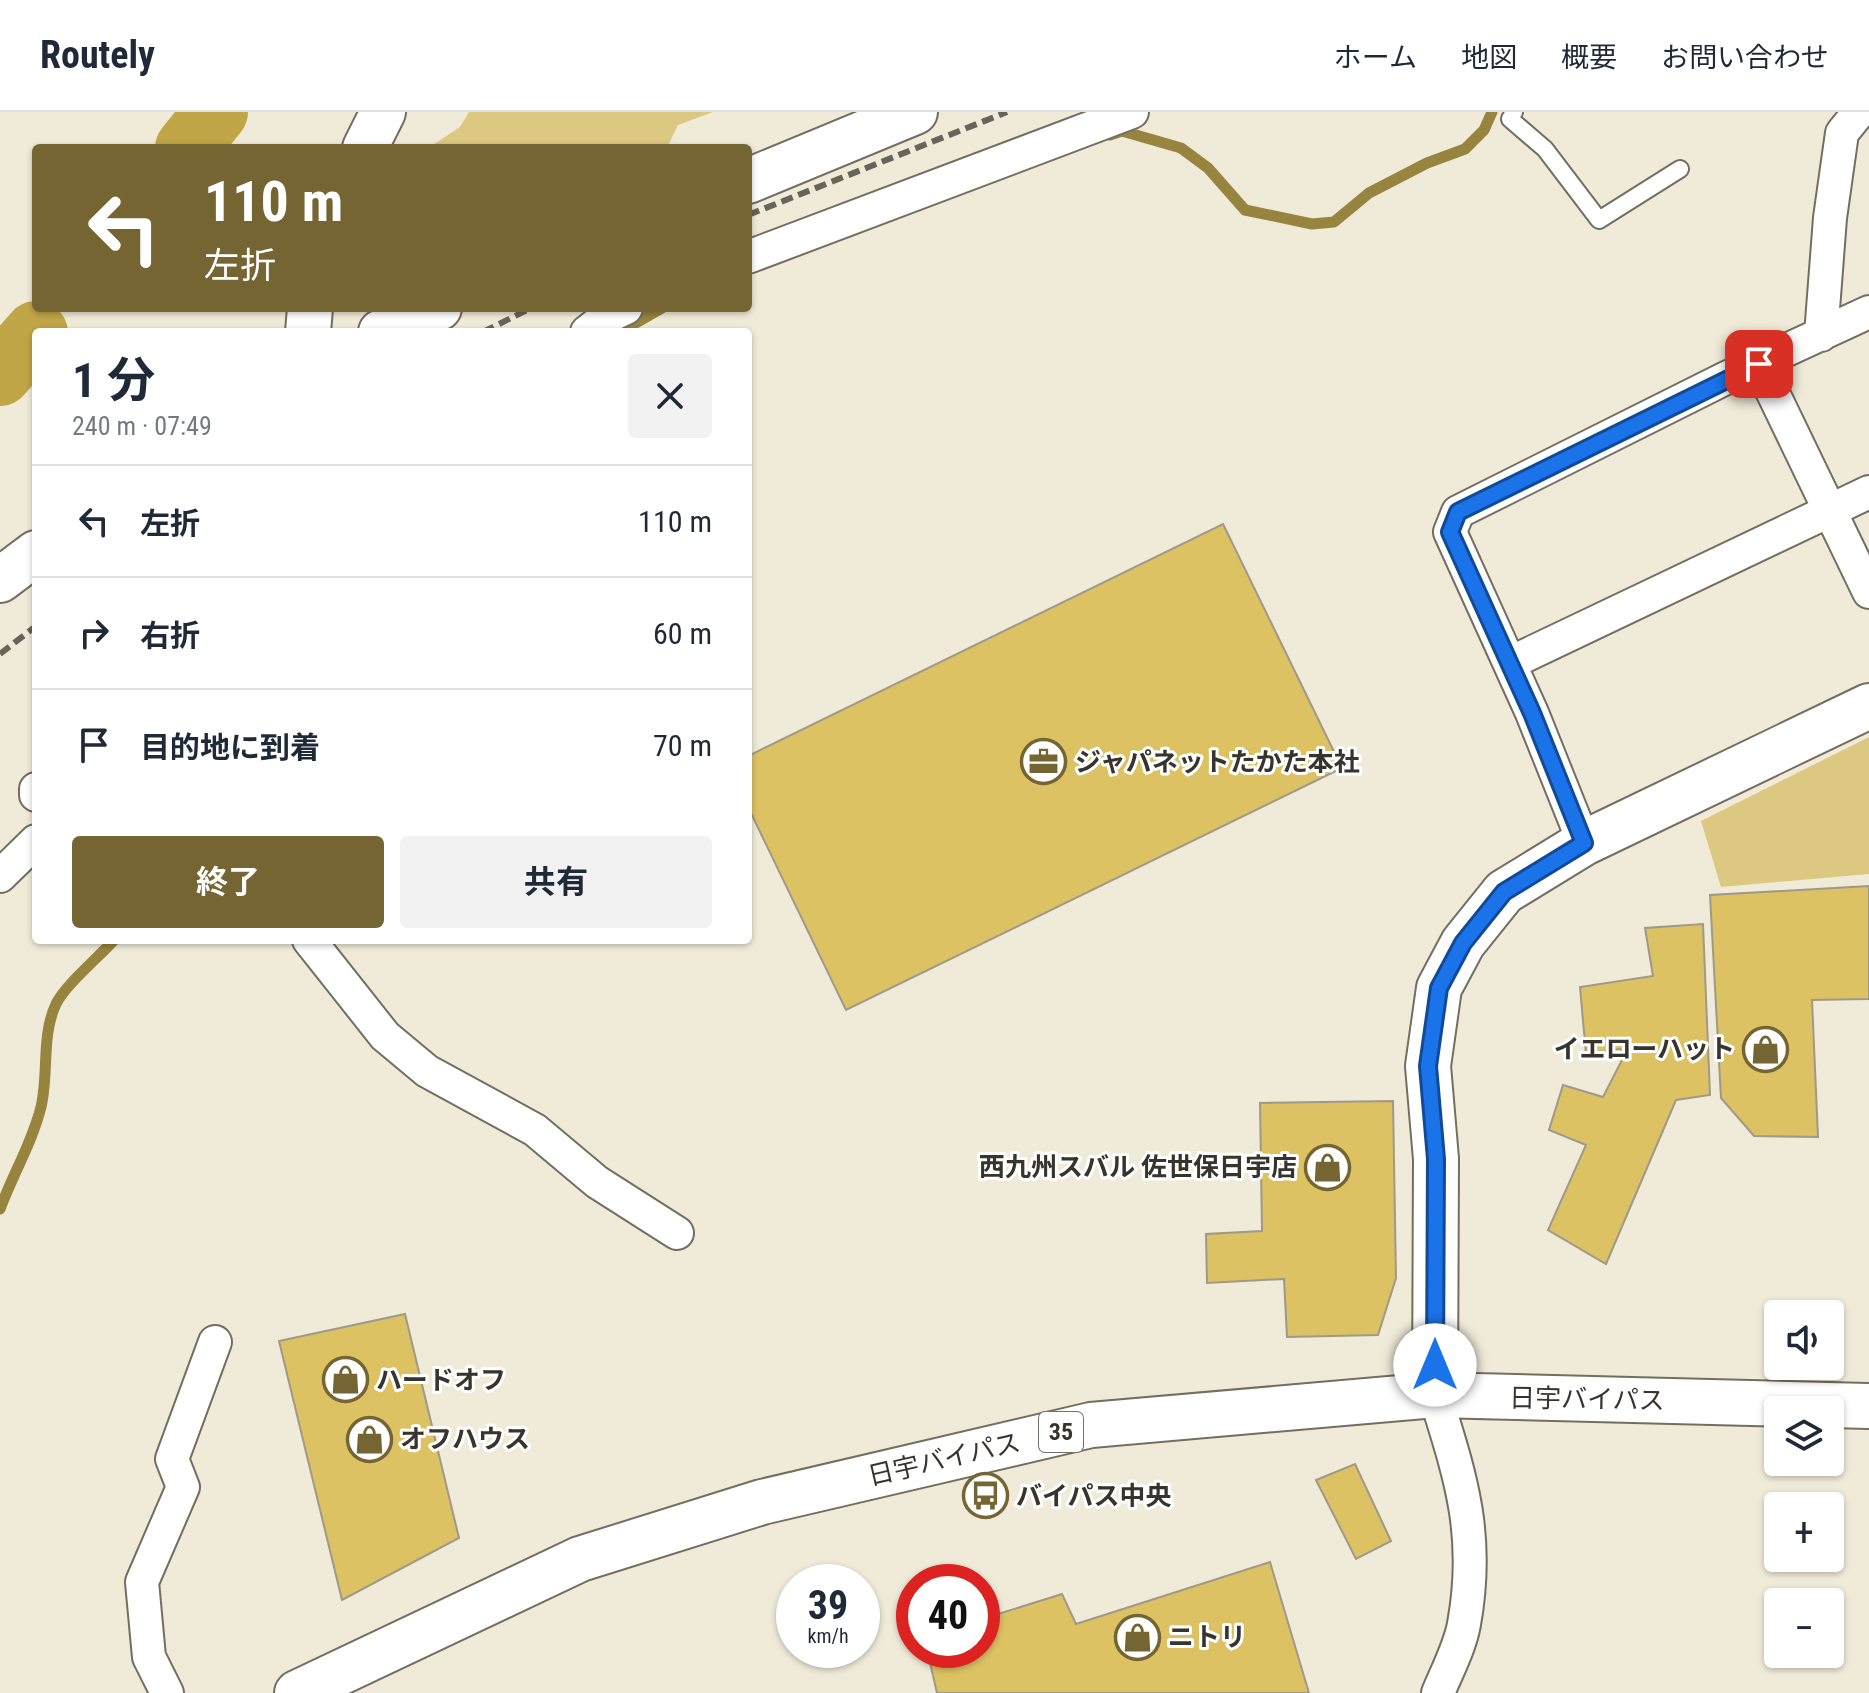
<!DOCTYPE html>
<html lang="ja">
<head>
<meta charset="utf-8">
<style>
  :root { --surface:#fff; --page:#f2f2f3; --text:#1f2937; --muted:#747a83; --line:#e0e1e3; --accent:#746533 }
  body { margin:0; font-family:"Roboto Condensed","Noto Sans JP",sans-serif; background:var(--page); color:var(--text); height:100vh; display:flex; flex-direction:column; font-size:30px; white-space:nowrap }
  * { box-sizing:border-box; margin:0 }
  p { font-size:26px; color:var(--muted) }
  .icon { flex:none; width:44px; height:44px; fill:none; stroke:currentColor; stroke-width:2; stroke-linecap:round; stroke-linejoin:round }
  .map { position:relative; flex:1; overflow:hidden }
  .details { position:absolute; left:32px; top:216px; width:720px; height:616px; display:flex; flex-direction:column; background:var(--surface); border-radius:8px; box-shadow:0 2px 6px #0004 }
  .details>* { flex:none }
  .banner { position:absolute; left:32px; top:32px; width:720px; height:168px; border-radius:8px; box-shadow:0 2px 6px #0004; background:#746533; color:#fff; overflow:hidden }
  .controls { position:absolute; left:1764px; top:1188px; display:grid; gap:16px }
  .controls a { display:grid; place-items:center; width:80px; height:80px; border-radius:8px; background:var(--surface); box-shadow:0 2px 6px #0004; font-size:40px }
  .speed { position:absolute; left:776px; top:1452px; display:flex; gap:16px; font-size:40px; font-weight:700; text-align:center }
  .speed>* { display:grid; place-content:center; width:104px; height:104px; border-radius:50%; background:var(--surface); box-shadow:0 2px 6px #0004; line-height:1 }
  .speed small { font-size:20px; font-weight:400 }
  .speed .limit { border:12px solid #d22; background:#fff; color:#111 }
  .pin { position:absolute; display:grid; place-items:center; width:68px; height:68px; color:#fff; margin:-34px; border-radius:16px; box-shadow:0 4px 12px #0006 }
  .me { position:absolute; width:88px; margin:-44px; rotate:0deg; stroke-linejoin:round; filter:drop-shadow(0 0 6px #0008) }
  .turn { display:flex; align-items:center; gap:28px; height:168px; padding:0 40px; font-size:36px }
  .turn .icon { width:104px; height:104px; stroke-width:2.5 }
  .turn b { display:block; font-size:56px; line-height:68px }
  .round { display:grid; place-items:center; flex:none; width:84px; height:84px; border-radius:8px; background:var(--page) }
  .headline { display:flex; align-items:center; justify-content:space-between; height:136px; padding:0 40px }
  h1 { font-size:48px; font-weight:700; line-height:60px }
  .button { display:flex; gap:16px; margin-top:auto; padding:16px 40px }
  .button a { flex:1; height:92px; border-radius:8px; background:var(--accent); color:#fff; font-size:32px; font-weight:700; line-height:92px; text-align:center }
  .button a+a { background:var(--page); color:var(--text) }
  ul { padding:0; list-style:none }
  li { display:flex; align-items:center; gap:24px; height:112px; padding:0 40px; border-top:2px solid var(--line) }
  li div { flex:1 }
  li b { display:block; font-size:30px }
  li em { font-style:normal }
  header { display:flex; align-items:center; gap:48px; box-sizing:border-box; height:112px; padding:0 40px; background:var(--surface); border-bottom:2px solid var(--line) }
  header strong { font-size:38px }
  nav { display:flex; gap:44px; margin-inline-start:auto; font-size:28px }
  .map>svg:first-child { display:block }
</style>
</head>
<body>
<header>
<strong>Routely</strong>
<nav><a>ホーム</a><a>地図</a><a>概要</a><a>お問い合わせ</a></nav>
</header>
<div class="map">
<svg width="1869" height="1581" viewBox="0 0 1869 1581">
  <rect width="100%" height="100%" fill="#f0ebd9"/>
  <path fill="#ddc881" d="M469,0H713L678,13L667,36H428L460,15Z
    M1869,625V762L1721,775L1701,709Z"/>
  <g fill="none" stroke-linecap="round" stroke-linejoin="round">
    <path stroke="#97843f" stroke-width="11" d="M1110,23L1122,19L1181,36L1208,56L1245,98L1312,112L1334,110L1369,81L1427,51L1465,37L1484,18L1492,0
      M620,220L662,196
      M0,1097C13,1062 32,1031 41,995C49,961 41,924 56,892C66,872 98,846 114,828"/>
    <path stroke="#c1a647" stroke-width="64" d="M187,36L216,0
      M0,262L36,221"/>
  </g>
  <path fill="#ddc264" stroke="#9e9989" stroke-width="2" d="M1223,412L1342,656L846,898L748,695V644Z
    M1869,774V887L1812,888L1818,1025L1754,1024L1721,986L1710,783Z
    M1703,812L1710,983L1676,988L1606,1152L1548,1118L1586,1033L1549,1018L1563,973L1603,985L1624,944L1620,937L1586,942L1580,875L1653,864L1645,816Z
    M1393,989L1396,1166L1378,1223L1287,1225L1284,1167L1207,1171L1206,1122L1262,1119L1260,991Z
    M405,1202L459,1426L342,1488L279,1229Z
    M1355,1352L1391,1429L1356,1447L1316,1368Z
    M1270,1450L1309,1581H937L927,1538H982V1507L1062,1482L1076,1512Z"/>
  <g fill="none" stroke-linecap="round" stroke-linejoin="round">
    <defs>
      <path id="lane" d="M1514,0L1510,7L1545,37L1599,108L1680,57"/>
      <path id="street" d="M748,145L1132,0
        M587,220L605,206L626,196
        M1821,223L1830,106L1842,21L1859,0
        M1759,252L1869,480
        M1510,551L1869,380
        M36,677V683
        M1584,731L1532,601L1450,420L1458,400L1726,266L1869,200
        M0,764L36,729
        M309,828L385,924L427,959L535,1018L597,1070L677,1121
        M1435,1283C1461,1366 1480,1423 1464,1512C1460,1535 1447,1559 1438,1581
        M167,1581L149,1545L142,1470L183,1375L172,1347L215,1230"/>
      <path id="secondary" d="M365,36L383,0
        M748,69L915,0
        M308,220L310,196
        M381,220L439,196
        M0,468L36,441
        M1435,1283L1436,1047L1428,954L1439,876L1463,831L1504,780L1584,731L1869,594"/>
      <path id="highway" d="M297,1581L580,1447L762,1390L1091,1313L1435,1283L1869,1294"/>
    </defs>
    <use href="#lane" stroke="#736e5f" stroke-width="20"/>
    <use href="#street" stroke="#736e5f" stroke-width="36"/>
    <use href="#secondary" stroke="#736e5f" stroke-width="48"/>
    <use href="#highway" stroke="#736e5f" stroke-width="48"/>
    <use href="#lane" stroke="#fff" stroke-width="16"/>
    <use href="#street" stroke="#fff" stroke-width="32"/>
    <use href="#secondary" stroke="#fff" stroke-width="44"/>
    <use href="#highway" stroke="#fff" stroke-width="44"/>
    <path stroke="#67645a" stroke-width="6" stroke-dasharray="12 6" stroke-linecap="butt" d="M748,103L1007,0
      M483,220L531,196
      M0,542L36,514"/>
  </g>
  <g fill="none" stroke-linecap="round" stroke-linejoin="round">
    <defs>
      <path id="route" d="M1435,1253L1436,1047L1428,954L1439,876L1463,831L1504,780L1584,731L1532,601L1450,420L1458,400L1759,252"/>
    </defs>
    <use href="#route" stroke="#114b97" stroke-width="20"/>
    <use href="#route" stroke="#1a73e8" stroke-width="14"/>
  </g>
  <defs>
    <symbol id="office-ring" viewBox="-11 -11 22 22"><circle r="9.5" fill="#fff" stroke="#746533" stroke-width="1.5"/><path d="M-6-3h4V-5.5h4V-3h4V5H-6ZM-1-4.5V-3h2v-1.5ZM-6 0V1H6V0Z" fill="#746533"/></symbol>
    <symbol id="shop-ring" viewBox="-11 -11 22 22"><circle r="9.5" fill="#fff" stroke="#746533" stroke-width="1.5"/><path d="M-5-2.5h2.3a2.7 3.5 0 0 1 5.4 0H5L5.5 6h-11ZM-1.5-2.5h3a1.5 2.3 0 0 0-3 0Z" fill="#746533"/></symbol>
    <symbol id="bus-ring" viewBox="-11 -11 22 22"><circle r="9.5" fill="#fff" stroke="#746533" stroke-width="1.5"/><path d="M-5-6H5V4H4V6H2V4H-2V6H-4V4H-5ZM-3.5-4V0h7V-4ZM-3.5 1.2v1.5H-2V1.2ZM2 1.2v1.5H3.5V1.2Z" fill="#746533"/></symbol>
  </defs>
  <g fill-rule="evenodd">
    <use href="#office-ring" x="1018" y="624" width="51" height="51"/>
    <use href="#shop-ring" x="1740" y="912" width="51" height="51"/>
    <use href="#shop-ring" x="1302" y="1030" width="51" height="51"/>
    <use href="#shop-ring" x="320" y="1242" width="51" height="51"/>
    <use href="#shop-ring" x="344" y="1302" width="51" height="51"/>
    <use href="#bus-ring" x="960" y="1358" width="51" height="51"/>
    <use href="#shop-ring" x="1112" y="1500" width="51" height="51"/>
  </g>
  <g text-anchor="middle" stroke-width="6" stroke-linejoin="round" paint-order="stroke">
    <rect fill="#fff" stroke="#72716c" stroke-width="2" x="1039" y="1300" width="44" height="40" rx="6"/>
    <g font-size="24" font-weight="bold" fill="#36342d">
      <text x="1061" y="1328">35</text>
    </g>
    <g font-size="26" font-weight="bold" fill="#36342d" stroke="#fff" text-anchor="start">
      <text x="1075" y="659">ジャパネットたかた本社</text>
      <text x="1735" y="946" text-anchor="end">イエローハット</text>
      <text x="1297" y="1064" text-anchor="end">西九州スバル 佐世保日宇店</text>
      <text x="376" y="1277">ハードオフ</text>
      <text x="400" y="1336">オフハウス</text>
      <text x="1016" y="1393">バイパス中央</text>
      <text x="1168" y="1534">ニトリ</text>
    </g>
    <g font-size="26" fill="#36342d" stroke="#fff">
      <text transform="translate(1587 1287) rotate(1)" y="9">日宇バイパス</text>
      <text transform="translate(944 1347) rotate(-13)" y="9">日宇バイパス</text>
    </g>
  </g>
</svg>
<div class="controls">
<a><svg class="icon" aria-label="sound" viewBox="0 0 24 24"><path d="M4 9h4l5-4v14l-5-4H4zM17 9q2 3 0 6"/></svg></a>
<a><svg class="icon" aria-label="layers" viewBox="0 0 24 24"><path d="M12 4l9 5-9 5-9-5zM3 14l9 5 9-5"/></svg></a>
<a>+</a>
<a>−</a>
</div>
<div class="speed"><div>39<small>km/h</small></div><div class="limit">40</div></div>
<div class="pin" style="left:1759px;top:252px;background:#d93025"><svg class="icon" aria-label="arrive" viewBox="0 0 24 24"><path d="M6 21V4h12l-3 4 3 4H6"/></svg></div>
<svg class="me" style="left:1435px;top:1253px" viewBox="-20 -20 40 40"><circle r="19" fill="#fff"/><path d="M0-13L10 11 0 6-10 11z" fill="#1a73e8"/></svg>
<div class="banner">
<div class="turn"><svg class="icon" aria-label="left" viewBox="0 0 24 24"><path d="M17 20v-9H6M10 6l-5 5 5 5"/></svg><div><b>110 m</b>左折</div></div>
</div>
<section class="details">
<div class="headline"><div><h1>1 分</h1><p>240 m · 07:49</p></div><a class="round"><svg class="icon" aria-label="close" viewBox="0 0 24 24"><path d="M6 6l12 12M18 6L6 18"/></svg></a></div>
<ul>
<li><svg class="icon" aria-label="left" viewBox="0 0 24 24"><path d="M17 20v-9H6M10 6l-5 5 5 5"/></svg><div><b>左折</b></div><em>110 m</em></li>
<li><svg class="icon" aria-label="right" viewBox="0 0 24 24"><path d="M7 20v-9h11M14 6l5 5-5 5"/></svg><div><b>右折</b></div><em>60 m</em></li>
<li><svg class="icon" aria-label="arrive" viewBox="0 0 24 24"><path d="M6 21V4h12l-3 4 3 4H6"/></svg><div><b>目的地に到着</b></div><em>70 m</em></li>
</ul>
<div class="button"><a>終了</a><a>共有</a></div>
</section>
</div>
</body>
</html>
